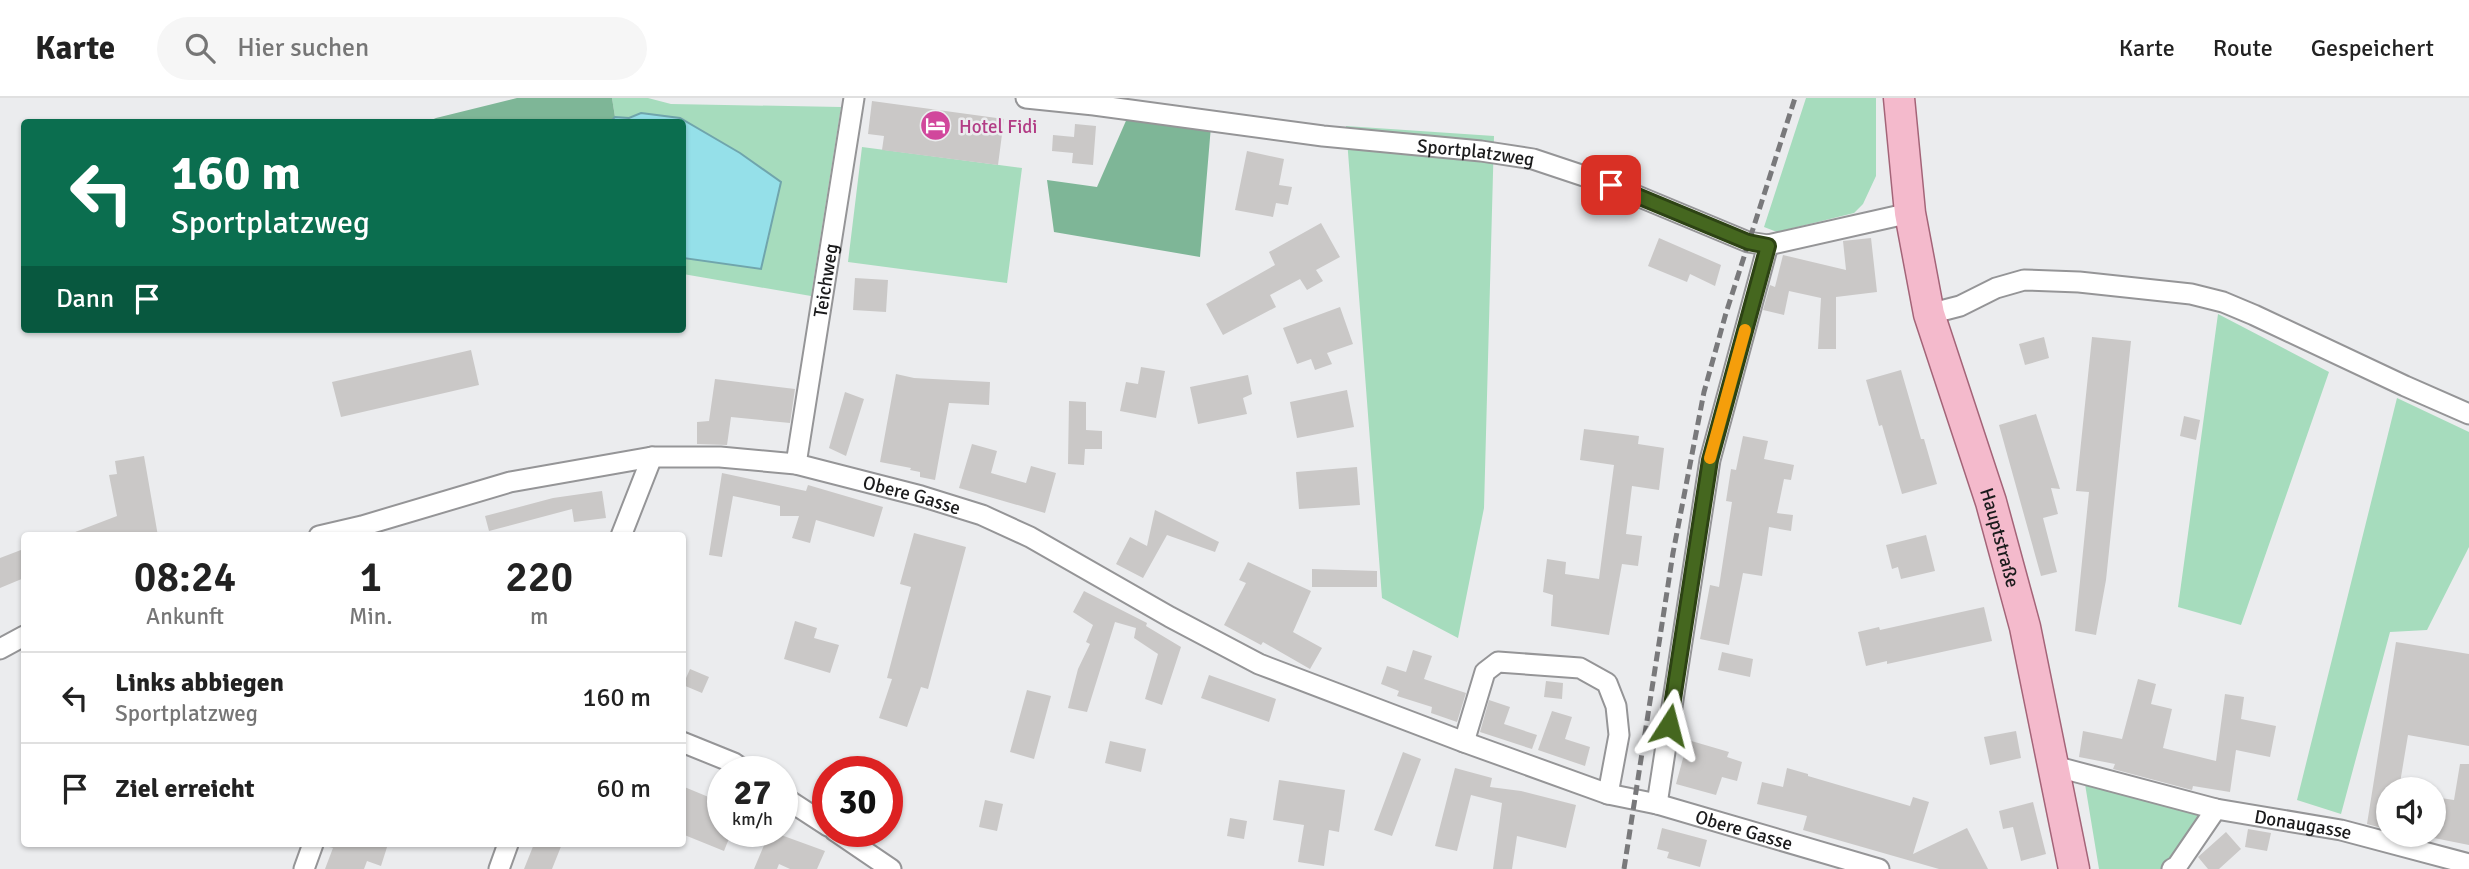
<!DOCTYPE html>
<html lang="de">
<head>
<meta charset="utf-8">
<style>
  :root { --surface:#fff; --page:#f6f6f6; --text:#222; --muted:#767676; --line:#e0e0e0 }
  body { margin:0; font-family:Signika,sans-serif; background:var(--page); color:var(--text); height:100vh; display:flex; flex-direction:column; font-size:26px; white-space:nowrap }
  * { box-sizing:border-box; margin:0 }
  p { font-size:23px; color:var(--muted) }
  .icon { flex:none; width:38px; height:38px; fill:none; stroke:currentColor; stroke-width:2; stroke-linecap:round; stroke-linejoin:round }
  .map { position:relative; flex:1; overflow:hidden }
  .side { position:absolute; left:21px; top:434px; width:665px; height:315px; display:flex; flex-direction:column; background:var(--surface); border-radius:7px; box-shadow:0 2px 5px #0004 }
  .side>* { flex:none }
  .guide { position:absolute; left:21px; top:21px; width:665px; height:214px; border-radius:7px; box-shadow:0 2px 5px #0004; background:#0b6e4f; color:#fff; overflow:hidden }
  .buttons { position:absolute; left:2376px; top:679px; display:grid; gap:14px }
  .buttons a { display:grid; place-items:center; width:70px; height:70px; border-radius:50%; background:var(--surface); box-shadow:0 2px 5px #0004; font-size:35px }
  .speed { position:absolute; left:707px; top:658px; display:flex; gap:14px; font-size:35px; font-weight:700; text-align:center }
  .speed>* { display:grid; place-content:center; width:91px; height:91px; border-radius:50%; background:var(--surface); box-shadow:0 2px 5px #0004; line-height:1 }
  .speed small { font-size:18px; font-weight:400 }
  .speed .limit { border:10px solid #d22; background:#fff; color:#111 }
  .pin { position:absolute; display:grid; place-items:center; width:60px; height:60px; color:#fff; margin:-30px; border-radius:14px; box-shadow:0 4px 10px #0006 }
  .me { position:absolute; width:77px; margin:-38px; rotate:9deg; stroke-linejoin:round; filter:drop-shadow(0 0 5px #0008) }
  .turn { display:flex; align-items:center; gap:24px; height:147px; padding:0 35px; font-size:32px }
  .turn .icon { width:91px; height:91px; stroke-width:2.5 }
  .turn b { display:block; font-size:49px; line-height:60px }
  .then { display:flex; align-items:center; height:66px; padding:0 35px; background:#0003; gap:14px; font-size:26px }
  .eta { display:flex; justify-content:space-evenly; align-items:center; height:119px; text-align:center }
  .eta b { font-size:42px; font-weight:600; line-height:49px }
  ul { padding:0; list-style:none }
  li { display:flex; align-items:center; gap:21px; height:91px; padding:0 35px; border-top:2px solid var(--line) }
  li div { flex:1 }
  li b { display:block; font-size:26px }
  li em { font-style:normal }
  header { display:flex; align-items:center; gap:42px; box-sizing:border-box; height:98px; padding:0 35px; background:var(--surface); border-bottom:2px solid var(--line) }
  header strong { font-size:33px }
  nav { display:flex; gap:38px; margin-inline-start:auto; font-size:24px }
  .search { width:490px; height:63px; background:var(--page); display:flex; align-items:center; gap:18px; box-sizing:border-box; padding:0 24px; border-radius:38px; color:var(--muted); font-size:26px }
  .map>svg:first-child { display:block }
</style>
</head>
<body>
<header>
<strong>Karte</strong>
<div class="search"><svg class="icon" aria-label="search" viewBox="0 0 24 24"><circle cx="10" cy="10" r="6"/><path d="M15 15l6 6"/></svg>Hier suchen</div>
<nav><a>Karte</a><a>Route</a><a>Gespeichert</a></nav>
</header>
<div class="map">
<svg width="2469" height="771" viewBox="0 0 2469 771">
  <rect width="100%" height="100%" fill="#ebecee"/>
  <path fill="#a6dcbd" d="M612,0H648L671,6L841,9L811,198L683,176V160L761,171L770,135L740,55L680,20L641,15L629,20L615,19Z
    M1806,0H1876V78L1863,106L1854,115L1777,134L1764,129Z
    M1346,28L1494,38L1484,410L1458,540L1382,500Z
    M862,49L1022,70L1007,185L848,164Z
    M2218,216L2329,274L2241,527L2178,509Z
    M2397,300L2469,334V449L2427,532L2390,534L2341,716L2297,702Z
    M2085,686L2202,716L2181,761L2161,771H2099Z"/>
  <path fill="#7eb697" d="M517,0H612L615,19L610,24H427L436,20Z
    M1132,9L1212,16L1200,159L1054,134L1047,82L1097,89Z"/>
  <path fill="#95e0e9" stroke="#70a5ac" stroke-width="2" d="M641,15L680,20L740,55L781,84L761,171L683,160L682,24H610L615,19L629,20Z"/>
  <path fill="#cac8c7" d="M872,3L1004,21L998,67L882,52L884,38L868,36Z
    M1075,26L1096,28L1093,67L1072,65L1073,55L1052,53L1053,37L1074,39Z
    M1247,53L1284,61L1279,87L1292,89L1288,107L1276,105L1273,119L1235,112Z
    M1321,125L1340,159L1316,172L1323,183L1307,192L1300,181L1270,197L1276,209L1223,237L1206,206L1275,167L1269,154Z
    M1659,140L1721,167L1715,188L1690,176L1687,184L1648,168Z
    M1871,140L1877,194L1836,199V251H1818L1821,200L1789,193L1784,217L1763,212L1770,187L1775,189L1783,157L1846,172L1843,143Z
    M855,180L888,182L886,214L853,212Z
    M1340,209L1353,246L1327,255L1332,266L1315,272L1311,261L1297,266L1283,230Z
    M2044,239L2049,260L2025,267L2019,246Z
    M2092,239L2131,243L2106,482L2096,537L2075,533L2089,394L2076,393Z
    M471,252L479,287L341,319L332,284Z
    M1141,269L1165,273L1156,320L1120,313L1126,284L1138,286Z
    M1901,272L1921,341H1924L1937,386L1902,396L1882,327L1879,328L1866,282Z
    M896,276L914,280L990,284L989,307L949,305L935,382L920,379V374L910,372L911,370L880,364Z
    M1248,277L1252,296L1243,300L1247,316L1198,326L1190,289Z
    M715,281L795,291L790,325L731,319L727,347L697,346V324L709,323Z
    M1347,292L1354,329L1297,340L1290,304Z
    M845,294L864,301L846,358L829,350Z
    M1069,303L1086,304V332L1102,333V351H1085L1084,367L1068,366Z
    M2036,316L2060,391L2051,390L2058,416L2043,420L2057,474L2041,478L1999,327Z
    M2184,318L2200,322L2196,342L2180,338Z
    M1584,331L1639,338L1638,346L1664,350L1659,392L1632,388L1626,436L1642,438L1638,468L1622,466L1609,537L1551,528L1553,497L1543,494L1547,461L1566,464L1565,476L1599,481L1614,367L1580,362Z
    M1743,338L1768,343L1764,361L1794,367L1791,382L1784,381L1777,415L1793,417L1791,433L1769,429L1762,478L1743,475L1729,547L1700,541L1710,487L1719,489L1732,404L1726,403L1731,371L1736,372Z
    M972,346L997,353L991,375L1026,385L1031,368L1056,375L1045,415L959,390Z
    M144,358L158,438H71L70,436L117,418L109,377L117,376L115,363Z
    M1357,369L1360,407L1299,411L1296,374Z
    M722,375L806,393L808,387L883,409L874,439L816,422L810,445L792,440L799,418H780V408L733,398L722,459L709,457Z
    M602,393L606,420L574,424L572,411L489,433L485,418L553,400Z
    M1155,412L1219,444L1215,454L1167,437L1143,480L1116,466L1130,439L1147,448Z
    M914,435L966,449L928,591L921,589L907,629L879,620L892,581L887,580L911,489L900,486Z
    M1926,437L1935,473L1901,481L1898,469L1892,471L1886,447Z
    M21,452L24,460V480L0,490V460Z
    M1248,464L1311,493L1293,534L1322,550L1310,571L1263,544L1261,547L1224,527L1246,485L1239,482Z
    M1312,471L1377,473V489H1312Z
    M1084,493L1147,525L1146,528L1181,549L1162,607L1145,601L1158,556L1134,540L1136,530L1115,524L1087,614L1068,610L1078,571L1090,546L1086,544L1093,527L1073,514Z
    M1984,509L1992,543L1887,566V563L1866,568L1858,534L1879,529L1880,532Z
    M795,523L817,530L814,540L839,547L830,575L784,561Z
    M2396,544L2469,556V648L2408,637L2399,691H2389V732L2367,726Z
    M1413,552L1432,558L1424,581L1466,595L1457,624L1431,615L1432,609L1397,598L1399,593L1381,586L1387,568L1406,574Z
    M1722,554L1753,561L1750,579L1718,572Z
    M690,571L709,579L702,595L683,587Z
    M1209,577L1276,601L1269,624L1201,600Z
    M2138,581L2156,586L2151,606L2172,611L2163,650L2216,663L2225,596L2244,599L2241,621L2276,628L2270,659L2236,652L2230,694L2193,688L2192,692L2113,671L2115,666L2079,659L2083,633L2122,641Z
    M1546,583L1563,585L1562,601L1544,599Z
    M1027,592L1051,598L1034,661L1010,654Z
    M1489,602L1510,609L1504,626L1537,637L1532,651L1480,634Z
    M1552,613L1572,619L1565,641L1590,649L1585,668L1538,652Z
    M2016,633L2021,660L1990,667L1984,639Z
    M1688,642L1729,654L1727,659L1742,664L1737,683L1722,679L1716,697L1676,686Z
    M1110,643L1146,651L1141,674L1105,665Z
    M1403,654L1421,661L1392,738L1374,732Z
    M2460,666H2469V747L2434,740V699L2454,702Z
    M1455,670L1492,680L1490,689L1521,693L1576,707L1566,750L1517,738L1512,771H1493L1502,705L1471,697L1457,753L1435,748Z
    M1787,670L1808,676V678L1910,708L1913,699L1929,704L1913,756L1967,730L1988,771H1939L1803,732L1807,718L1757,706L1762,684L1783,689Z
    M1279,682L1345,692L1339,734L1329,732L1324,768L1298,764L1304,727L1273,722Z
    M682,688L723,705V733H732L724,753L682,736Z
    M985,702L1003,706L997,733L979,729Z
    M2033,704L2046,756L2021,763L2013,729L2003,731L1999,713Z
    M1230,720L1247,723L1244,741L1227,738Z
    M1662,730L1707,742L1700,769L1667,760L1669,754L1657,751Z
    M2248,731L2271,735L2267,753L2245,749Z
    M770,733L825,753L817,771H790L779,766L777,771H754Z
    M2226,734L2241,751L2219,771H2208L2198,759Z
    M326,746H388L381,768L367,763L364,771H325L333,750L325,748Z
    M534,746H562L552,771H524Z"/>
  <g fill="none" stroke-linecap="round" stroke-linejoin="round">
    <defs>
      <g id="street">
        <path id="s1" d="M1026,0L1094,7L1323,38L1481,53L1533,61L1611,87L1748,144L1768,147L1910,115"/>
        <path d="M1929,216L1960,208L1996,190L2024,182L2079,184L2191,196L2223,204L2254,217L2405,288L2469,316"/>
        <path id="s2" d="M796,366L854,0"/>
        <path id="s3" d="M319,438L362,428L510,384L652,359H720L796,366L921,398L982,417L1030,439L1170,519L1259,566L1464,644L1608,696L1657,706L1879,771"/>
        <path d="M621,438L652,359"/>
        <path d="M0,551L24,538"/>
        <path d="M682,644L734,665L747,674"/>
        <path d="M1464,644L1485,574L1498,564L1580,570L1607,585L1616,608L1619,637L1608,696"/>
        <path id="s4" d="M2054,668L2216,711L2341,732L2469,766"/>
        <path d="M782,698L828,728"/>
        <path d="M1657,706L1710,362L1768,147"/>
        <path d="M835,733L891,771"/>
        <path d="M304,771L313,746"/>
        <path d="M499,771L508,746"/>
        <path d="M2172,771L2177,768L2216,711"/>
      </g>
      <g id="primary">
        <path id="s5" d="M1899,0L1910,115L1929,216L1991,404L2025,529L2074,771"/>
      </g>
    </defs>
    <use href="#street" stroke="#959597" stroke-width="23"/>
    <use href="#primary" stroke="#a46478" stroke-width="33"/>
    <use href="#street" stroke="#fff" stroke-width="19"/>
    <use href="#primary" stroke="#f4bacc" stroke-width="30"/>
    <path stroke="#79797b" stroke-width="5" stroke-dasharray="10 5" stroke-linecap="butt" d="M1624,771L1673,455L1704,294L1726,215L1795,0"/>
  </g>
  <g fill="none" stroke-linecap="round" stroke-linejoin="round">
    <defs>
      <path id="route" d="M1611,87L1748,144L1768,148L1710,362L1669,627"/>
    </defs>
    <use href="#route" stroke="#2d4314" stroke-width="18"/>
    <use href="#route" stroke="#45671f" stroke-width="12"/>
    <path stroke="#f59e0b" stroke-width="12" d="M1710,360L1745,232"/>
  </g>
  <defs>
    <symbol id="hotel-disc" viewBox="-11 -11 22 22"><circle r="9.5" fill="#d1479c" stroke="#ebecee"/><path d="M-6-4.5h1.5V1H6V5H4.5V3h-9V5H-6ZM-4 0a1.8 1.8 0 1 1 3.6 0ZM.5 0V-2.5h3Q6-2.5 6 0Z" fill="#fff"/></symbol>
  </defs>
  <g fill-rule="evenodd">
    <use href="#hotel-disc" x="918" y="10" width="35" height="35"/>
  </g>
  <g text-anchor="middle" stroke-width="5" stroke-linejoin="round" paint-order="stroke">
    <g font-size="19" fill="#b23c85" stroke="#ebecee" text-anchor="start">
      <text x="959" y="35">Hotel Fidi</text>
    </g>
    <g font-size="19" fill="#1b1b1c" stroke="#ebecee">
      <text dy="7" stroke="none"><textPath href="#s1" startOffset="453">Sportplatzweg</textPath></text>
      <text dy="7" stroke="none"><textPath href="#s2" startOffset="186">Teichweg</textPath></text>
      <text dy="7" stroke="none"><textPath href="#s3" startOffset="607">Obere Gasse</textPath></text>
      <text dy="7" stroke="none"><textPath href="#s5" startOffset="453">Hauptstraße</textPath></text>
      <text dy="7" stroke="none"><textPath href="#s4" startOffset="256">Donaugasse</textPath></text>
      <text dy="7" stroke="none"><textPath href="#s3" startOffset="1508">Obere Gasse</textPath></text>
    </g>
  </g>
</svg>
<div class="buttons">
<a><svg class="icon" aria-label="sound" viewBox="0 0 24 24"><path d="M4 9h4l5-4v14l-5-4H4zM17 9q2 3 0 6"/></svg></a>
</div>
<div class="speed"><div>27<small>km/h</small></div><div class="limit">30</div></div>
<div class="pin" style="left:1611px;top:87px;background:#d93025"><svg class="icon" aria-label="arrive" viewBox="0 0 24 24"><path d="M6 21V4h12l-3 4 3 4H6"/></svg></div>
<svg class="me" style="left:1669px;top:627px" viewBox="-20 -20 40 40"><path d="M0-17L14 15 0 8-14 15z" fill="#45671f" stroke="#fff" stroke-width="4"/></svg>
<div class="guide">
<div class="turn"><svg class="icon" aria-label="left" viewBox="0 0 24 24"><path d="M17 20v-9H6M10 6l-5 5 5 5"/></svg><div><b>160 m</b>Sportplatzweg</div></div>
<div class="then">Dann<svg class="icon" aria-label="arrive" viewBox="0 0 24 24"><path d="M6 21V4h12l-3 4 3 4H6"/></svg></div>
</div>
<section class="side">
<div class="eta">
<div><b>08:24</b><p>Ankunft</p></div>
<div><b>1</b><p>Min.</p></div>
<div><b>220</b><p>m</p></div>
</div>
<ul>
<li><svg class="icon" aria-label="left" viewBox="0 0 24 24"><path d="M17 20v-9H6M10 6l-5 5 5 5"/></svg><div><b>Links abbiegen</b><p>Sportplatzweg</p></div><em>160 m</em></li>
<li><svg class="icon" aria-label="arrive" viewBox="0 0 24 24"><path d="M6 21V4h12l-3 4 3 4H6"/></svg><div><b>Ziel erreicht</b></div><em>60 m</em></li>
</ul>
</section>
</div>
</body>
</html>
